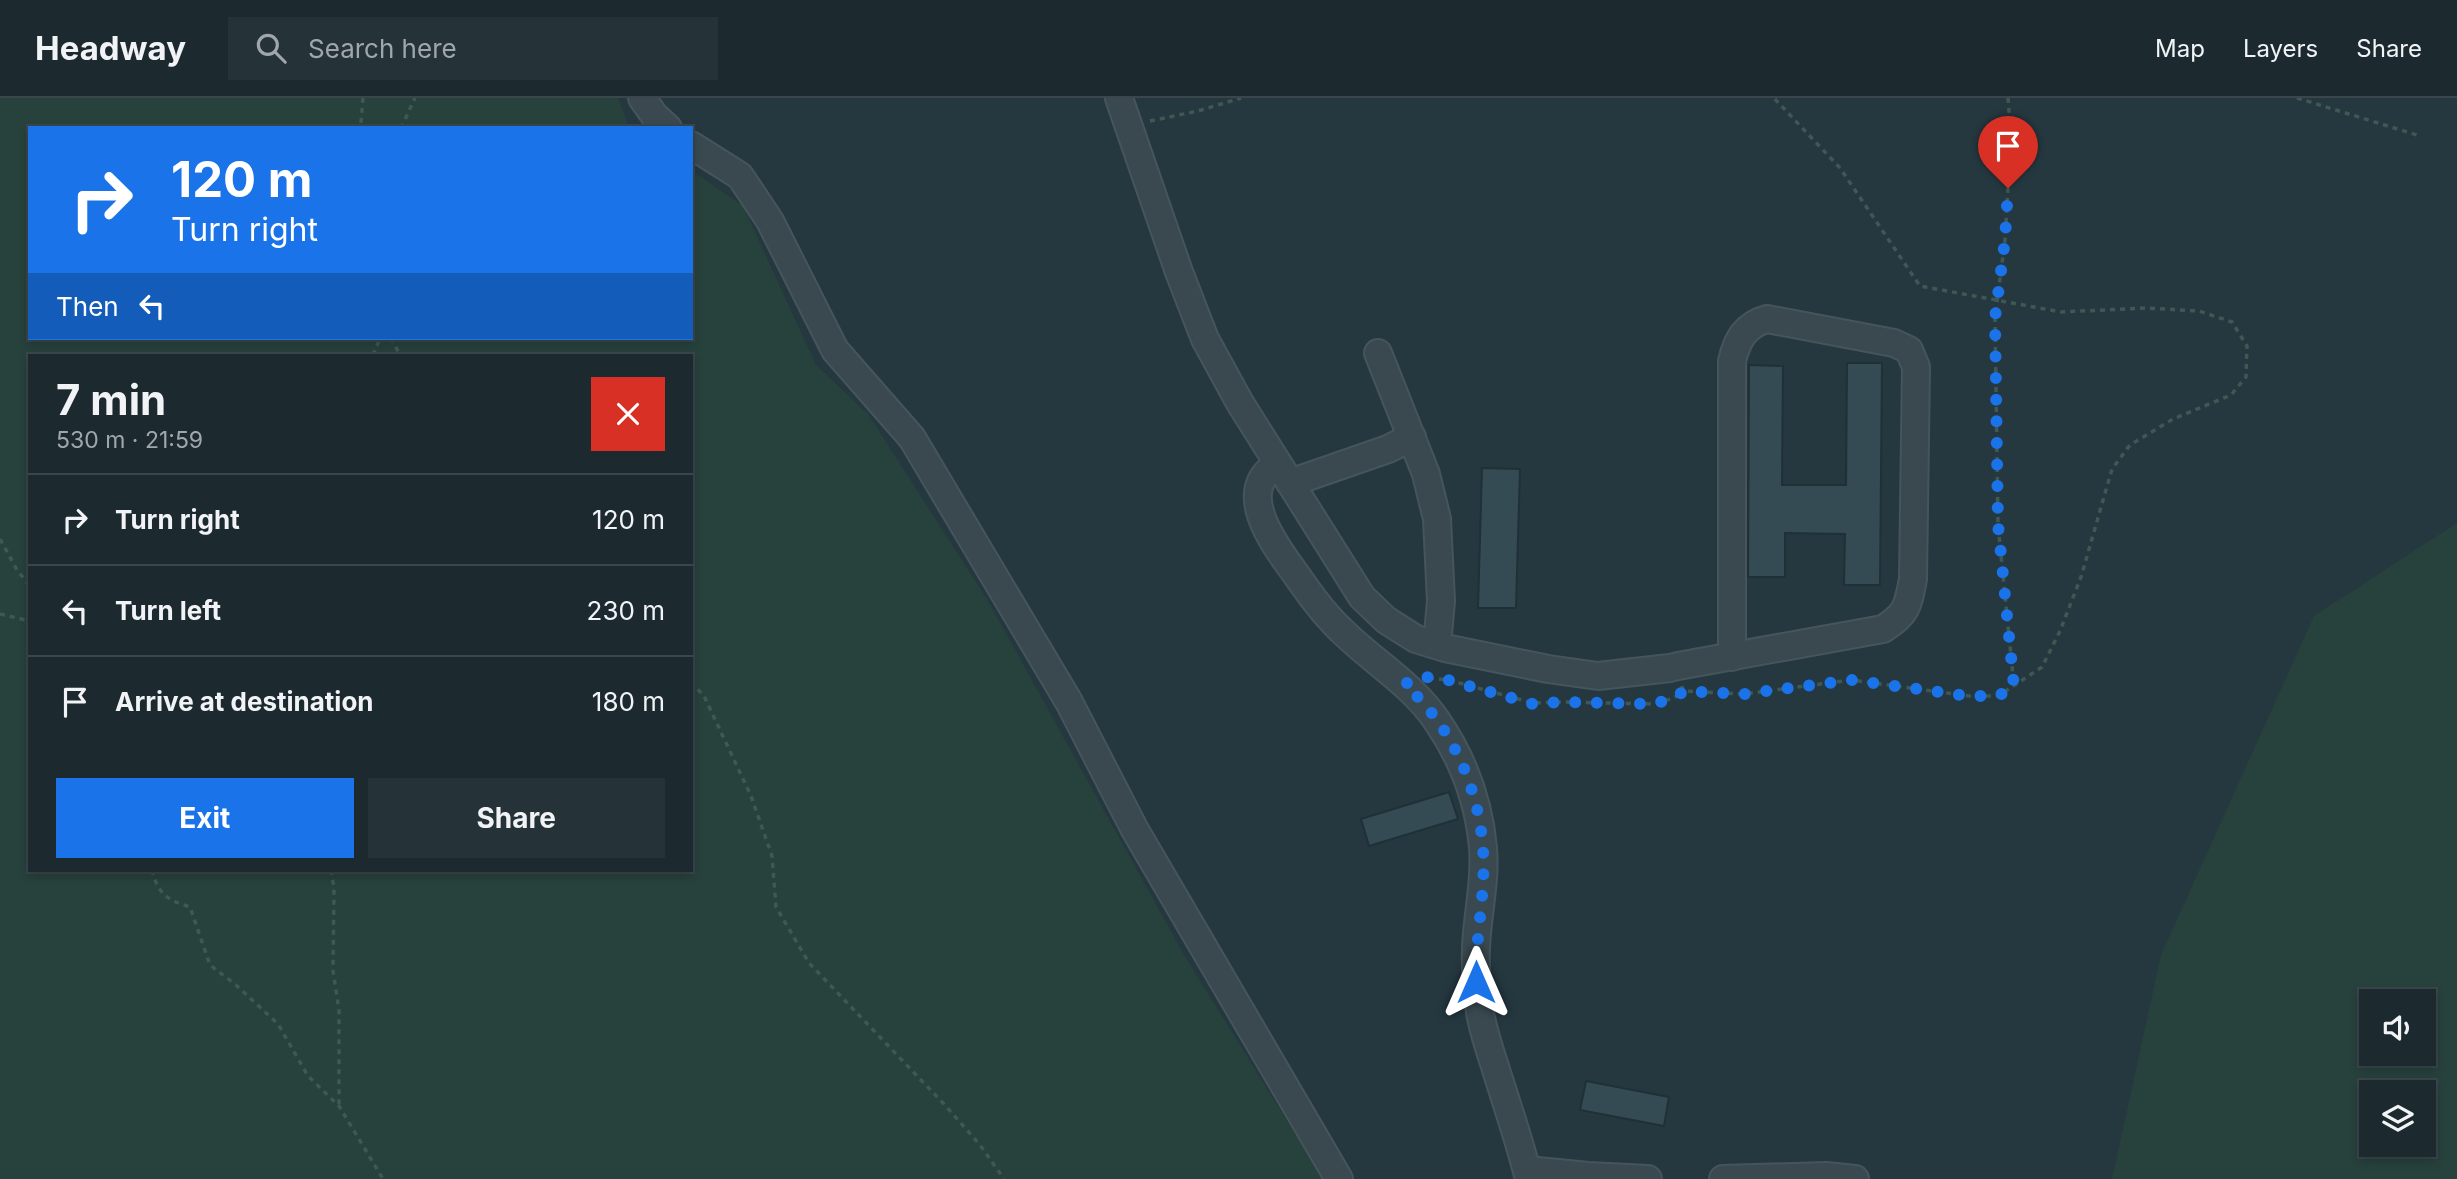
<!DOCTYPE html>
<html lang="en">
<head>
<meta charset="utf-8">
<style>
  :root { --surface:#1c2a30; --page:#253238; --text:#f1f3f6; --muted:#a0a7ab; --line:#3a464c; --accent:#1a73e8 }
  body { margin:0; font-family:Inter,sans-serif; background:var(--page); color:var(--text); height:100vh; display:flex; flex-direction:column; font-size:26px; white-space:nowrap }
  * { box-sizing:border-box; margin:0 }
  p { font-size:23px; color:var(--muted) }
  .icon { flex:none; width:38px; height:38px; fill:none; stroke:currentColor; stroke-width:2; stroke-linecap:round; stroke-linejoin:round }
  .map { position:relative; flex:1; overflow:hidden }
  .details { position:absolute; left:28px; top:256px; width:665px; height:518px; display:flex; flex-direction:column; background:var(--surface); border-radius:0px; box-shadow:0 4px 10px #0003,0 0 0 2px var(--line) }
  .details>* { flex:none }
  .top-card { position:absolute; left:28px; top:28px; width:665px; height:214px; border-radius:0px; box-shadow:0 4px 10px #0003,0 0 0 2px var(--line); background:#1a73e8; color:#fff; overflow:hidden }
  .controls { position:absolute; left:2359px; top:891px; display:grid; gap:14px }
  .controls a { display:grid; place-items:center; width:77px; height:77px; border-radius:0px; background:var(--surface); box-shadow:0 4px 10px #0003,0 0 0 2px var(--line); font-size:35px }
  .pin { position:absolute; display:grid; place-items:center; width:60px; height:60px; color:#fff; margin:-72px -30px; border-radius:50% 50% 50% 0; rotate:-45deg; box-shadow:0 0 7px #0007 }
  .pin .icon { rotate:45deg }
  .me { position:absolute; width:77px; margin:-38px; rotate:0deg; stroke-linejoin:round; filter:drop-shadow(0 0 5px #0008) }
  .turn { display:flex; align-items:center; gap:24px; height:147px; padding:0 28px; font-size:32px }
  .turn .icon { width:91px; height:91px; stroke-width:2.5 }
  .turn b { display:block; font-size:49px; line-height:60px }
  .then { display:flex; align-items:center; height:66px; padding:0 28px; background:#0003; gap:14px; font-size:26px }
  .round { display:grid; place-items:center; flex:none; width:74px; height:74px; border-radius:0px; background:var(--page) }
  .head { display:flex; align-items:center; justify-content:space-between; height:119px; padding:0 28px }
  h1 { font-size:42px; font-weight:700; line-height:52px }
  .action { display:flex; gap:14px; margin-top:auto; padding:14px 28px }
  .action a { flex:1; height:80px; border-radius:0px; background:var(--accent); color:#fff; font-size:28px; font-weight:700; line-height:80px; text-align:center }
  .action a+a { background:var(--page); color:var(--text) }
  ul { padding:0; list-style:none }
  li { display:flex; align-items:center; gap:21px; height:91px; padding:0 28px; border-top:2px solid var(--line) }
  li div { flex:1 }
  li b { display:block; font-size:26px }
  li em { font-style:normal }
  header { display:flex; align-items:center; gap:42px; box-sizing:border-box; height:98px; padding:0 35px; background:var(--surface); border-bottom:2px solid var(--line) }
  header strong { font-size:33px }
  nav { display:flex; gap:38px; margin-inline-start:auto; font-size:24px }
  .search { width:490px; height:63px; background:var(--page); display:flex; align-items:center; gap:18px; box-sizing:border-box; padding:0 24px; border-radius:0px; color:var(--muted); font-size:26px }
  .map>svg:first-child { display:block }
</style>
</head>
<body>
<header>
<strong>Headway</strong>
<div class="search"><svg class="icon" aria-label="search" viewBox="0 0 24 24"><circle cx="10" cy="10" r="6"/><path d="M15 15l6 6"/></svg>Search here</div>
<nav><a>Map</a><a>Layers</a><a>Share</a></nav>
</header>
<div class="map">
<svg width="2457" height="1081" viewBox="0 0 2457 1081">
  <rect width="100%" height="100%" fill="#253840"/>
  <path fill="#27413c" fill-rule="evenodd" d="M0,0H618L628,26L633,30H30V240H691V72L743,108L816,267L868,316L988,503L1183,855L1323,1081H0ZM30,257H691V772H30Z
    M2457,425V1081H2112L2161,857L2314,518ZM2371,903H2424V956H2371ZM2371,994H2424V1046H2371Z"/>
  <path fill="#344b53" stroke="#203037" stroke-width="2" d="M1847,265H1882L1880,487H1844L1845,436L1785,435V479H1748L1749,267L1783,268L1782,387H1846Z
    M1482,370L1520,371L1516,510H1478Z
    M1449,694L1458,721L1369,748L1361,721Z
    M1586,983L1669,999L1664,1028L1580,1012Z"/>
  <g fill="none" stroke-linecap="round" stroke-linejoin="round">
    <defs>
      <path id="minor" d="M642,0L654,17L668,30
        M1119,0L1179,174L1205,241L1240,305L1362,499L1386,522L1416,541L1445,550L1548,571L1598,578L1670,570L1678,568L1883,531C1907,516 1908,508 1913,481L1916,269L1909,252L1894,245L1767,221C1745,227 1737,242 1732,263V559
        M691,47L740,78L770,123L835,252L912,340L1069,604L1135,732L1339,1081
        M1378,255L1426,376L1437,421L1441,503L1437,547
        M1278,366C1233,392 1274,446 1295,475C1309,495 1323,515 1341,532C1372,563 1412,586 1437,623C1463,661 1479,704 1483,750C1486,784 1477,817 1476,850C1475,872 1477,893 1480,914C1483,934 1491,955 1497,975C1508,1010 1520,1045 1529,1081
        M1290,385L1388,351L1412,339
        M1527,1072L1588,1078L1648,1081
        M1723,1081L1826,1078L1855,1081"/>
    </defs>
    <use href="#minor" stroke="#46555c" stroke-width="30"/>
    <path stroke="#405853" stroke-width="3.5" stroke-dasharray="5 5" stroke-linecap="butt" d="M363,0L361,25L363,30
      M2008,0L2011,38L2005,142L1995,220L1998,427L2014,588
      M2297,0L2417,37
      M1150,23L1198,13L1241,0
      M401,30L415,0
      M391,240L400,257
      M373,257L380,240
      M0,441L17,472L30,488
      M0,516L30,523
      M1429,580L1448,582L1533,605L1562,604L1653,606L1674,600L1683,593
      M691,584L704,598L751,698L772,758L776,809L809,865L944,1006L980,1047L1004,1081
      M1682,588L1683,593L1744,596L1851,582L1969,598H1998L2042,569L2060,533L2081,479L2112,371L2130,347L2173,321L2231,297L2246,279L2247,248L2232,224L2199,213L2146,210L2061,214L1920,188L1840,70L1774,0
      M152,772C158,796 167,802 190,809L210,867L236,887L278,926L308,978L339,1008L383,1081
      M331,772L334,790L333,873L339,912V1008"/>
    <use href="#minor" stroke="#39494f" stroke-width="26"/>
  </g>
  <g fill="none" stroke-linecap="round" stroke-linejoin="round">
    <path stroke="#1a73e8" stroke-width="12" stroke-dasharray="0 21.6" d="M1476,884C1475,840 1486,795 1483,751C1479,690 1451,626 1404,586L1425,579L1448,582L1533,606L1562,604L1653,606L1674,600L1684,593L1744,596L1851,582L1969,598H1998L2014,589L1998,426L1995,220L2005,142L2008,90"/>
  </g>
</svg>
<div class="controls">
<a><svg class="icon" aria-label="sound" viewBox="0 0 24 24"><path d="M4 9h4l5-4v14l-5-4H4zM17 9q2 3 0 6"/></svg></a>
<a><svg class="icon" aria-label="layers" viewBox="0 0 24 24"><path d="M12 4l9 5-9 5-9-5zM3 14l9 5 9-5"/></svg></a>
</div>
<div class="pin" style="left:2008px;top:90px;background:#d93025"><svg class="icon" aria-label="arrive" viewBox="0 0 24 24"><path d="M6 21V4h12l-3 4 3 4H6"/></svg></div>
<svg class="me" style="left:1476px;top:884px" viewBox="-20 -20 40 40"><path d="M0-17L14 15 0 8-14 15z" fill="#1a73e8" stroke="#fff" stroke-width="4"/></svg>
<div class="top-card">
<div class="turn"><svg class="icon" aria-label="right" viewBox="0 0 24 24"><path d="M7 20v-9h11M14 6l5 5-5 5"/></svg><div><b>120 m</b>Turn right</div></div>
<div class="then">Then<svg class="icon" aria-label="left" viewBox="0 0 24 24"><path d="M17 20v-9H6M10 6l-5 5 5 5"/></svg></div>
</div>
<section class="details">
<div class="head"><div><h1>7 min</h1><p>530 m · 21:59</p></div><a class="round" style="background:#d93025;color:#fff"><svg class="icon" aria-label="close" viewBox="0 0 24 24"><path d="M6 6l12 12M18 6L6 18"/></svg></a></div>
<ul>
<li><svg class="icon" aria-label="right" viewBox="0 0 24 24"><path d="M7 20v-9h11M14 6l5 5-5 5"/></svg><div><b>Turn right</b></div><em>120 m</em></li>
<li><svg class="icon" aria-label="left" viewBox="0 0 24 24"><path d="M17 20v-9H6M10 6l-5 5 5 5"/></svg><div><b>Turn left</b></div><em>230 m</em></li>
<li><svg class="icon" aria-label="arrive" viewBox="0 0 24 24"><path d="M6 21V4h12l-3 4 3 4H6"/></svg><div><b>Arrive at destination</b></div><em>180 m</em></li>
</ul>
<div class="action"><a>Exit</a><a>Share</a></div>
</section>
</div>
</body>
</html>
